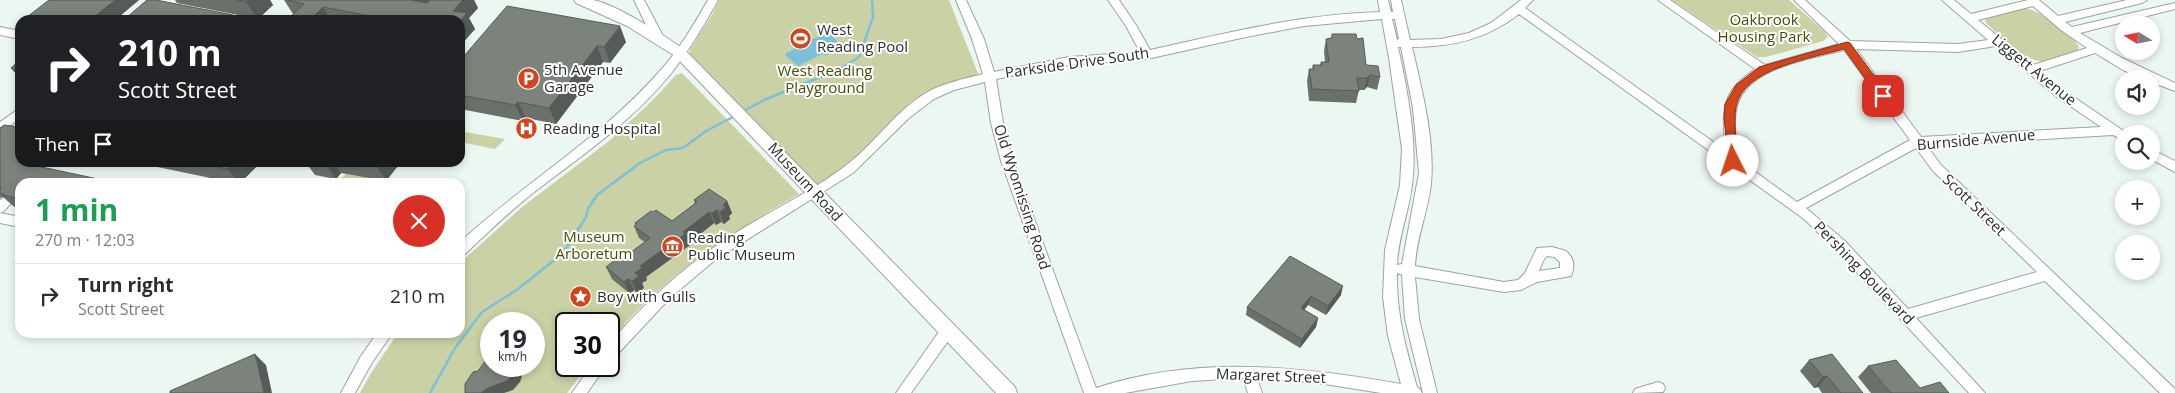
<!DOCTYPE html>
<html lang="en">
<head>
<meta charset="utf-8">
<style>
  :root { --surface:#fff; --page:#f7f7f7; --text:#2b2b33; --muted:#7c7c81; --line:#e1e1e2 }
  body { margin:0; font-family:"Open Sans",sans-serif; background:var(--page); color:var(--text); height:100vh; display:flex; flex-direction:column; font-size:19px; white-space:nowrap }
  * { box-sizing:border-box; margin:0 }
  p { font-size:16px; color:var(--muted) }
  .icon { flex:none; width:28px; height:28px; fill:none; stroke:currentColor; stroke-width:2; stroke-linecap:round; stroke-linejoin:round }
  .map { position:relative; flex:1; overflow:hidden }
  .drawer { position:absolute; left:15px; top:178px; width:450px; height:160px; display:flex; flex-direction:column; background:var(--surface); border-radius:15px; box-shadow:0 2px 8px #0003 }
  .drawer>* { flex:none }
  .hud { position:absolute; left:15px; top:15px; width:450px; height:152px; border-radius:15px; box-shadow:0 2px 8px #0003; background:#202124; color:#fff; overflow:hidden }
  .needle { width:32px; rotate:280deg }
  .tools { position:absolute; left:2115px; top:15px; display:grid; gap:10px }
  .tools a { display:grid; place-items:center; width:45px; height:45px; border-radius:50%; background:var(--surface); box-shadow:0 2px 8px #0003; font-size:25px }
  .speed { position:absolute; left:480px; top:312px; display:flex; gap:10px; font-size:25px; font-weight:700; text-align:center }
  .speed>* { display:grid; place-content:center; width:65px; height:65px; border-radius:50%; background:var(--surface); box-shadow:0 2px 8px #0003; line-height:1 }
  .speed small { font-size:12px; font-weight:400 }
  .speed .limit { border:2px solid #111; border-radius:8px; background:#fff; color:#111 }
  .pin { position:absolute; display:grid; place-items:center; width:42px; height:42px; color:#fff; margin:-21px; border-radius:10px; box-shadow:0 2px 8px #0006 }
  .me { position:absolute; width:55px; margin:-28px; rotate:356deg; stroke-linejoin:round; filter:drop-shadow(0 0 4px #0008) }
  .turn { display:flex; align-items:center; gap:18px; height:105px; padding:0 20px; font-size:22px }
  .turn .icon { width:65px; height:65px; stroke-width:2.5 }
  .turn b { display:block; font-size:35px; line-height:42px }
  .then { display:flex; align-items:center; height:48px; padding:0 20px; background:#0003; gap:10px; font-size:19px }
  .round { display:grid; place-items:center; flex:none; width:52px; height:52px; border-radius:26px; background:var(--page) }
  .head { display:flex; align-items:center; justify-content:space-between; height:85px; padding:0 20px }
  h1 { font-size:30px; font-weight:700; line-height:38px; color:#1e9e55 }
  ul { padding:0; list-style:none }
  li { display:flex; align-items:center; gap:15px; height:65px; padding:0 20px; border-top:1px solid var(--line) }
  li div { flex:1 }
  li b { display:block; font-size:19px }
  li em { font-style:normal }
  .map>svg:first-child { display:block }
</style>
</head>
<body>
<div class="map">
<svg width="2175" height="393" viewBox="0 0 2175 393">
  <rect width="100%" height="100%" fill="#edf7f2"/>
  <path fill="#c9d1a5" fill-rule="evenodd" d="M719,0H949L979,76L942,86L921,97L904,110L860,159L817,184L690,54V49L713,13Z
    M1672,0H1789L1825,32L1828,37L1823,41L1766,57H1757Z
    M2022,7C2042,12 2069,29 2079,47L2077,53C2067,55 2056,60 2046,61C2023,63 2001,36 1986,23L1985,19L1988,15Z
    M682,73L799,194C728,234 661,278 609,342V324H566V366H588L567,393H360L371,373L398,333L460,332V263L522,207L609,141L654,99L676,75ZM491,324H534V366H491Z
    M460,131L505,139L495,149L460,142Z
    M346,174L382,180L380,182H338Z"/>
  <path fill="#7ac1d9" d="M825,33H829L839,43L837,46L839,49L825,56L822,54L799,66L796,65L785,55L786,53Z"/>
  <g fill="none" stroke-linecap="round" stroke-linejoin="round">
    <path stroke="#7ac1d9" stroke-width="2.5" d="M742,112L764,100L840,69L859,57L873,17L872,0
      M430,393L455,348L482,312L518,289L563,253L586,217L588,209L597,195L640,163L666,150L683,148L706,131L735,116"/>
    <defs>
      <path id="minor" d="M634,0H644L663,36L661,39H653Z
        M708,0H718C703,27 688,52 669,76C631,122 580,157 533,193C509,212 487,233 465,254L460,255V242C524,183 601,138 659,72C679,50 693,26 708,0Z
        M956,0H966L984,39L994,72L1069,57L1140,52L1126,26L1108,0H1119L1136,25L1150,50C1226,33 1302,14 1380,12L1378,0H1388L1391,12H1393L1391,0H1401L1410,40L1441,39L1469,33L1491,23L1521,0H1533L1525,8L1726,151C1724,129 1719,102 1737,84C1742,78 1749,74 1755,69L1658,0H1670L1765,65L1839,44L1794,0H1805L1850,41L1958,44L1988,40L1942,0H1954L1971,14L2028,0H2039L2058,16L2127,0H2147L2142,3L2065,22L2072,27L2175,3V9L2080,33L2122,58L2175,83V91L2151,82V79C2133,79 2111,62 2095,53L2040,71L2065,91L2128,134H2124V141L2113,135L1927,146L1941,165L2175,389V393H2160L2045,281L1916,318L1985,393H1969L1835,249L1804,219L1519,14C1487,39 1452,47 1412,47C1422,90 1435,139 1431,184C1428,212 1416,238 1415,266L1504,282L1518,280L1525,273L1537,248L1552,247L1566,251C1574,258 1575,267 1571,276L1537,282L1521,290L1504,292L1415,277L1419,319L1437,393H1423L1405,319L1402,275L1397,273C1396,313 1406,349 1417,387L1420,389L1422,393H1381L1312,382L1257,378L1262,393H1248L1243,378L1192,381L1125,393H1084L1001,161L991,123L985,82L954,90L934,99L909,118L853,173L715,260L669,299L614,358L609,360V344C646,301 688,263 737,232C772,210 811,192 844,167C874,145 894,112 926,93C943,83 964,79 983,74L972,39ZM2033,6L2061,30L2087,48L2033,65L1978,20ZM1382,19L1389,58L1402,149L1400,185L1385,250L1383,297L1388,336L1401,384C1300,366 1196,355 1096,388L1013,161L1003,123L996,79L1069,65L1147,59L1241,38L1304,26ZM1392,19H1395L1399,39L1397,40ZM1996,46L2057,97L2101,127L1921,137L1856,49L1958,52ZM1398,47H1401L1413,108L1419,173L1402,264L1397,265C1398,237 1409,212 1412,185C1418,144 1407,88 1398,47ZM1844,50L1910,140L1797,202L1739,160C1737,143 1732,123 1737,106C1747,67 1811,59 1844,50ZM1916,148L1933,171L2037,272L1908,309L1845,241L1806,208ZM1547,256L1554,257L1560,262V268L1539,271L1543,261Z
        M0,27L20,31V39L0,35Z
        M20,108V118L0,133V122Z
        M2151,149L2175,161V172L2151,159Z
        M7,196L11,198L13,201L4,211L0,213V200Z
        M0,213L20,217V227L0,223Z
        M948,324L953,326L955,330L953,334L911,393H896L943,326Z
        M378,332H393L371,364L355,393H341L361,356Z
        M591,366H606L587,393H572Z
        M1658,382L1663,384L1665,388L1663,392L1633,393L1635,389Z"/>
      <path id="major" d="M574,0C580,0 587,0 593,0C616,4 665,36 685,50L1015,387L1017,393H996L675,56L627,26L576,3Z"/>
    </defs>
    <use href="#minor" stroke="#9ba4a0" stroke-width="2"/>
    <use href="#major" stroke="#9ba4a0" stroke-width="2"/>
    <use href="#minor" fill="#fff" fill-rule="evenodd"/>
    <use href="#major" fill="#fff" fill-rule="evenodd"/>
  </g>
  <path fill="#6b706b" d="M139,0L115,20H30L27,17Z
    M175,0H270L273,5L258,19L177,3Z
    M284,0H474L478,8L469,18L475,29L460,46V20H287L293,14Z
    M1332,34L1380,77L1377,90L1367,87L1364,90H1359L1356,103L1309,101L1307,81L1309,69H1312L1313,65H1320L1321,62H1325L1324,51L1326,39H1331Z
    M626,42L610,63L603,62L556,124L526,118L523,121L460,109V55L464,56Z
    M20,60V73L14,72L11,68Z
    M0,128L20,162H29V164L20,182V209L16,208L12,205L3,197L0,198Z
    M133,162H252L256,167L241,182H230Z
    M284,162H401L386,181L341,173L336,179L315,175L309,167Z
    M694,200L727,201L732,213L729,216L730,219L724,224L721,222L716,225L714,223L689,243L690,245L646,277L647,280L642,283L644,288L637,293L634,290L630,294L612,279L606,267L626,256L645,242L639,238L634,226L636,225L635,223L653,212L672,221L695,204Z
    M1290,256L1341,295L1326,315L1308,305L1304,310L1318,318L1316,327L1300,348L1246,315L1247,307Z
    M1809,360L1863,393H1822L1818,387L1814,388L1800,371Z
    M1868,366L1920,388L1949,393H1871L1858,377Z"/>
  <path fill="#575b57" d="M115,0H139L115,20H90Z
    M248,0H270L273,5L258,19L246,2Z
    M410,0H432L418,16Z
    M463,0H474L478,8L469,18L475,29L460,46V20L453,11Z
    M323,7L331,20H312L311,19Z
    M233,15L237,20H227Z
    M620,26L626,42L610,63L604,47Z
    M597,46L603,62L556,124L549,108Z
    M1370,75L1367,87L1364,90L1367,78Z
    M518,102L526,118L523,121L515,105Z
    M20,144V162H29L31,174L18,162L16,148Z
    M233,162H252L256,167L241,182H238L227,169Z
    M325,162H334L341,173L336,179L325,163Z
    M378,162H401L386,181L376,165Z
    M727,201L732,213L729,216L730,219L724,224L720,212L723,205Z
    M717,210L721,222L716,225L712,213Z
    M709,212L714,223L689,243L690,245L646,277L647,280L642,283L644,288L637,293L632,281L635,273L640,266Z
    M628,279L634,290L630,294L624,282Z
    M1343,286L1341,295L1326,315L1328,306Z
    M1311,296L1308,305L1299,317L1301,308Z
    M1318,318L1316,327L1300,348L1302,339Z
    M255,354L266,365L272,393H264Z
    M516,366H519L523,373L520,382L513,390L504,393H481Z
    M1827,376L1818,387L1814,388L1823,377Z"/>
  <path fill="#7c827c" stroke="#575b57" d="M49,0H115L90,20H43L27,17Z
    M147,0H156L233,15L227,20H138L126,18Z
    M237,0H248L246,2Z
    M287,0H410L427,3L430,0H463L453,11L467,13L460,21V20H366L370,16L323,7L311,19L315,20H287L304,4Z
    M507,6L620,26L604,47L597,46L549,108L518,102L515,105L460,95V55L464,56Z
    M1332,34H1356L1357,39L1363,38L1366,65L1378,66L1380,77L1370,75L1367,78H1357L1359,91L1312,89L1309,69H1314L1313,65H1322L1321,62H1329L1326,39L1332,38Z
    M20,60V70L11,68Z
    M4,125L20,127V144L16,148L18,162L112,182H20V199L3,195L4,194L0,193V190L1,187L0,186V128Z
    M196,162H233L227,169Z
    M361,162H378L376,165Z
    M247,180L261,182H245Z
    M709,189L727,201L723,205L726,207L720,212L717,210L712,213L709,212L683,232L685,234L640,266L642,268L635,273L639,276L632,281L628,279L624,282L606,267L623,254L626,256L650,238L634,226L637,224L635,223L651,211L653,212L656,210L672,221L697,202L694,200Z
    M1290,256L1343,286L1328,306L1311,296L1301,308L1318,318L1302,339L1247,307Z
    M255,354L264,393H170V391Z
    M1832,354L1863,393H1841L1827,376L1823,377L1809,360Z
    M491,357V366H516L515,373L507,381L488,388L481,393H465V384L473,372L478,371L486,360Z
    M1896,360L1920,388L1940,382L1949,393H1891L1868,366Z"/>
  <path fill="#d0471e" stroke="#872e14" d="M1847,42L1850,43L1887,93L1888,96L1887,98H1879L1844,49C1813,58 1743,68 1736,107C1733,124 1737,144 1738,161L1737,164H1729L1724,118L1725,104L1736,85L1759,67Z"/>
  <defs>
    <symbol id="stadium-disc" viewBox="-11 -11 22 22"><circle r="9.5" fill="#d0471e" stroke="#fff"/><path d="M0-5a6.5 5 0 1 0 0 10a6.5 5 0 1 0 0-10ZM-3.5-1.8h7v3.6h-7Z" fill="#fff"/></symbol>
    <symbol id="parking-disc" viewBox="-11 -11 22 22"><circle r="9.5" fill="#d0471e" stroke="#fff"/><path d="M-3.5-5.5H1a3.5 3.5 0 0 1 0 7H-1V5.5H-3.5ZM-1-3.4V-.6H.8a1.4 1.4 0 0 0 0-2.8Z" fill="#fff"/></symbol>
    <symbol id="hospital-disc" viewBox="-11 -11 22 22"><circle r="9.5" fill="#d0471e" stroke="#fff"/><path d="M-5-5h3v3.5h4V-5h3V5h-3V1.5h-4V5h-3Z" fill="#fff"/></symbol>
    <symbol id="museum-disc" viewBox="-11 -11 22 22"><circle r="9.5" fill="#d0471e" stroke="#fff"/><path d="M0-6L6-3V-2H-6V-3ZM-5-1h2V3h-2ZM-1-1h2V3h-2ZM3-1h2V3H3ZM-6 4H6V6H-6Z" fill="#fff"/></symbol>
    <symbol id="sight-disc" viewBox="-11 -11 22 22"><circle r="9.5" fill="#d0471e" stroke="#fff"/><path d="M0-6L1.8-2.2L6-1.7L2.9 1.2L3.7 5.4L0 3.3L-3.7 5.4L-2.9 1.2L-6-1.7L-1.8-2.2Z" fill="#fff"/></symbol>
  </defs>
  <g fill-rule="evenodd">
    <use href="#stadium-disc" x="788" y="26" width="25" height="25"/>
    <use href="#parking-disc" x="516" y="66" width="25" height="25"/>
    <use href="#hospital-disc" x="514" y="116" width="25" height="25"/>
    <use href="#museum-disc" x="660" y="234" width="25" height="25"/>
    <use href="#sight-disc" x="568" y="284" width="25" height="25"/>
  </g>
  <g text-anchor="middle" stroke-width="4" stroke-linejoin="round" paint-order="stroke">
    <g font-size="15" fill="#474e08" stroke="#fff">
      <text x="1764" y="25">Oakbrook<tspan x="1764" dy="17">Housing Park</tspan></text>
      <text x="825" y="76">West Reading<tspan x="825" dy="17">Playground</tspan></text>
      <text x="594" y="242">Museum<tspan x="594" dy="17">Arboretum</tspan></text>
    </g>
    <g font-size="15" fill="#2a2e2d" stroke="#fff" text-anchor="start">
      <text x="817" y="35">West<tspan x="817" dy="17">Reading Pool</tspan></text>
      <text x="544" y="75">5th Avenue<tspan x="544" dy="17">Garage</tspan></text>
      <text x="543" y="134">Reading Hospital</text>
      <text x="688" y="243">Reading<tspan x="688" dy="17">Public Museum</tspan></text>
      <text x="597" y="302">Boy with Gulls</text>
    </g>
    <g font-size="15" fill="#2a2e2d" stroke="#fff">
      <text transform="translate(1077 63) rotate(-8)" y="5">Parkside Drive South</text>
      <text transform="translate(2034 70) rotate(39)" y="5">Liggett Avenue</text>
      <text transform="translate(1976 140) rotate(-5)" y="5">Burnside Avenue</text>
      <text transform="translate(805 182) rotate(47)" y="5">Museum Road</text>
      <text transform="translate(1022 197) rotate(72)" y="5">Old Wyomissing Road</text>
      <text transform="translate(1974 205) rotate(44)" y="5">Scott Street</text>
      <text transform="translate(1864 273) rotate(46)" y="5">Pershing Boulevard</text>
      <text transform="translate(1271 376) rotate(2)" y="5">Margaret Street</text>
    </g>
  </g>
</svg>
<div class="tools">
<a><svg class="needle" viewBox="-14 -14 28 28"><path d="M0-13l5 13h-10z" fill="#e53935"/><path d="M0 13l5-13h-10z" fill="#7c7c81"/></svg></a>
<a><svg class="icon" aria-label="sound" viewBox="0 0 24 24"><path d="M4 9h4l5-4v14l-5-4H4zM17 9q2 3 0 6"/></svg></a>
<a><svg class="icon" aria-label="search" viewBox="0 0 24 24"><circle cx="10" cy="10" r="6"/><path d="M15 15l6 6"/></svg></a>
<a>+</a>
<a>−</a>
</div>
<div class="speed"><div>19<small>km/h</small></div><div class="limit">30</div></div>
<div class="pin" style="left:1883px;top:96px;background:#d93025"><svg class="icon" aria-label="arrive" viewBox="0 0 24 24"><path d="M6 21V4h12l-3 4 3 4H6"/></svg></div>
<svg class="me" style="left:1733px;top:161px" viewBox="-20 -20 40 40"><circle r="19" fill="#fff"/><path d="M0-13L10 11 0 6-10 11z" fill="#d0471e"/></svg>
<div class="hud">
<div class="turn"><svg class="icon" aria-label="right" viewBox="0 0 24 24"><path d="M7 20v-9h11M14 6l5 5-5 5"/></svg><div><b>210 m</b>Scott Street</div></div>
<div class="then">Then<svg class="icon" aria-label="arrive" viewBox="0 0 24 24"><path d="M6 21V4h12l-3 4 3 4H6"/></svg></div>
</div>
<section class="drawer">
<div class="head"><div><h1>1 min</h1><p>270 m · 12:03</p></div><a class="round" style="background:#d93025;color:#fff"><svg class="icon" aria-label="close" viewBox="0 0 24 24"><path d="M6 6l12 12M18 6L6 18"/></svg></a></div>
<ul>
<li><svg class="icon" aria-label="right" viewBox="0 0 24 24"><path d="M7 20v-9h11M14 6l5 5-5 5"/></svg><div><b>Turn right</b><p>Scott Street</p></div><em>210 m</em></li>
</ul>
</section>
</div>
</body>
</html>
